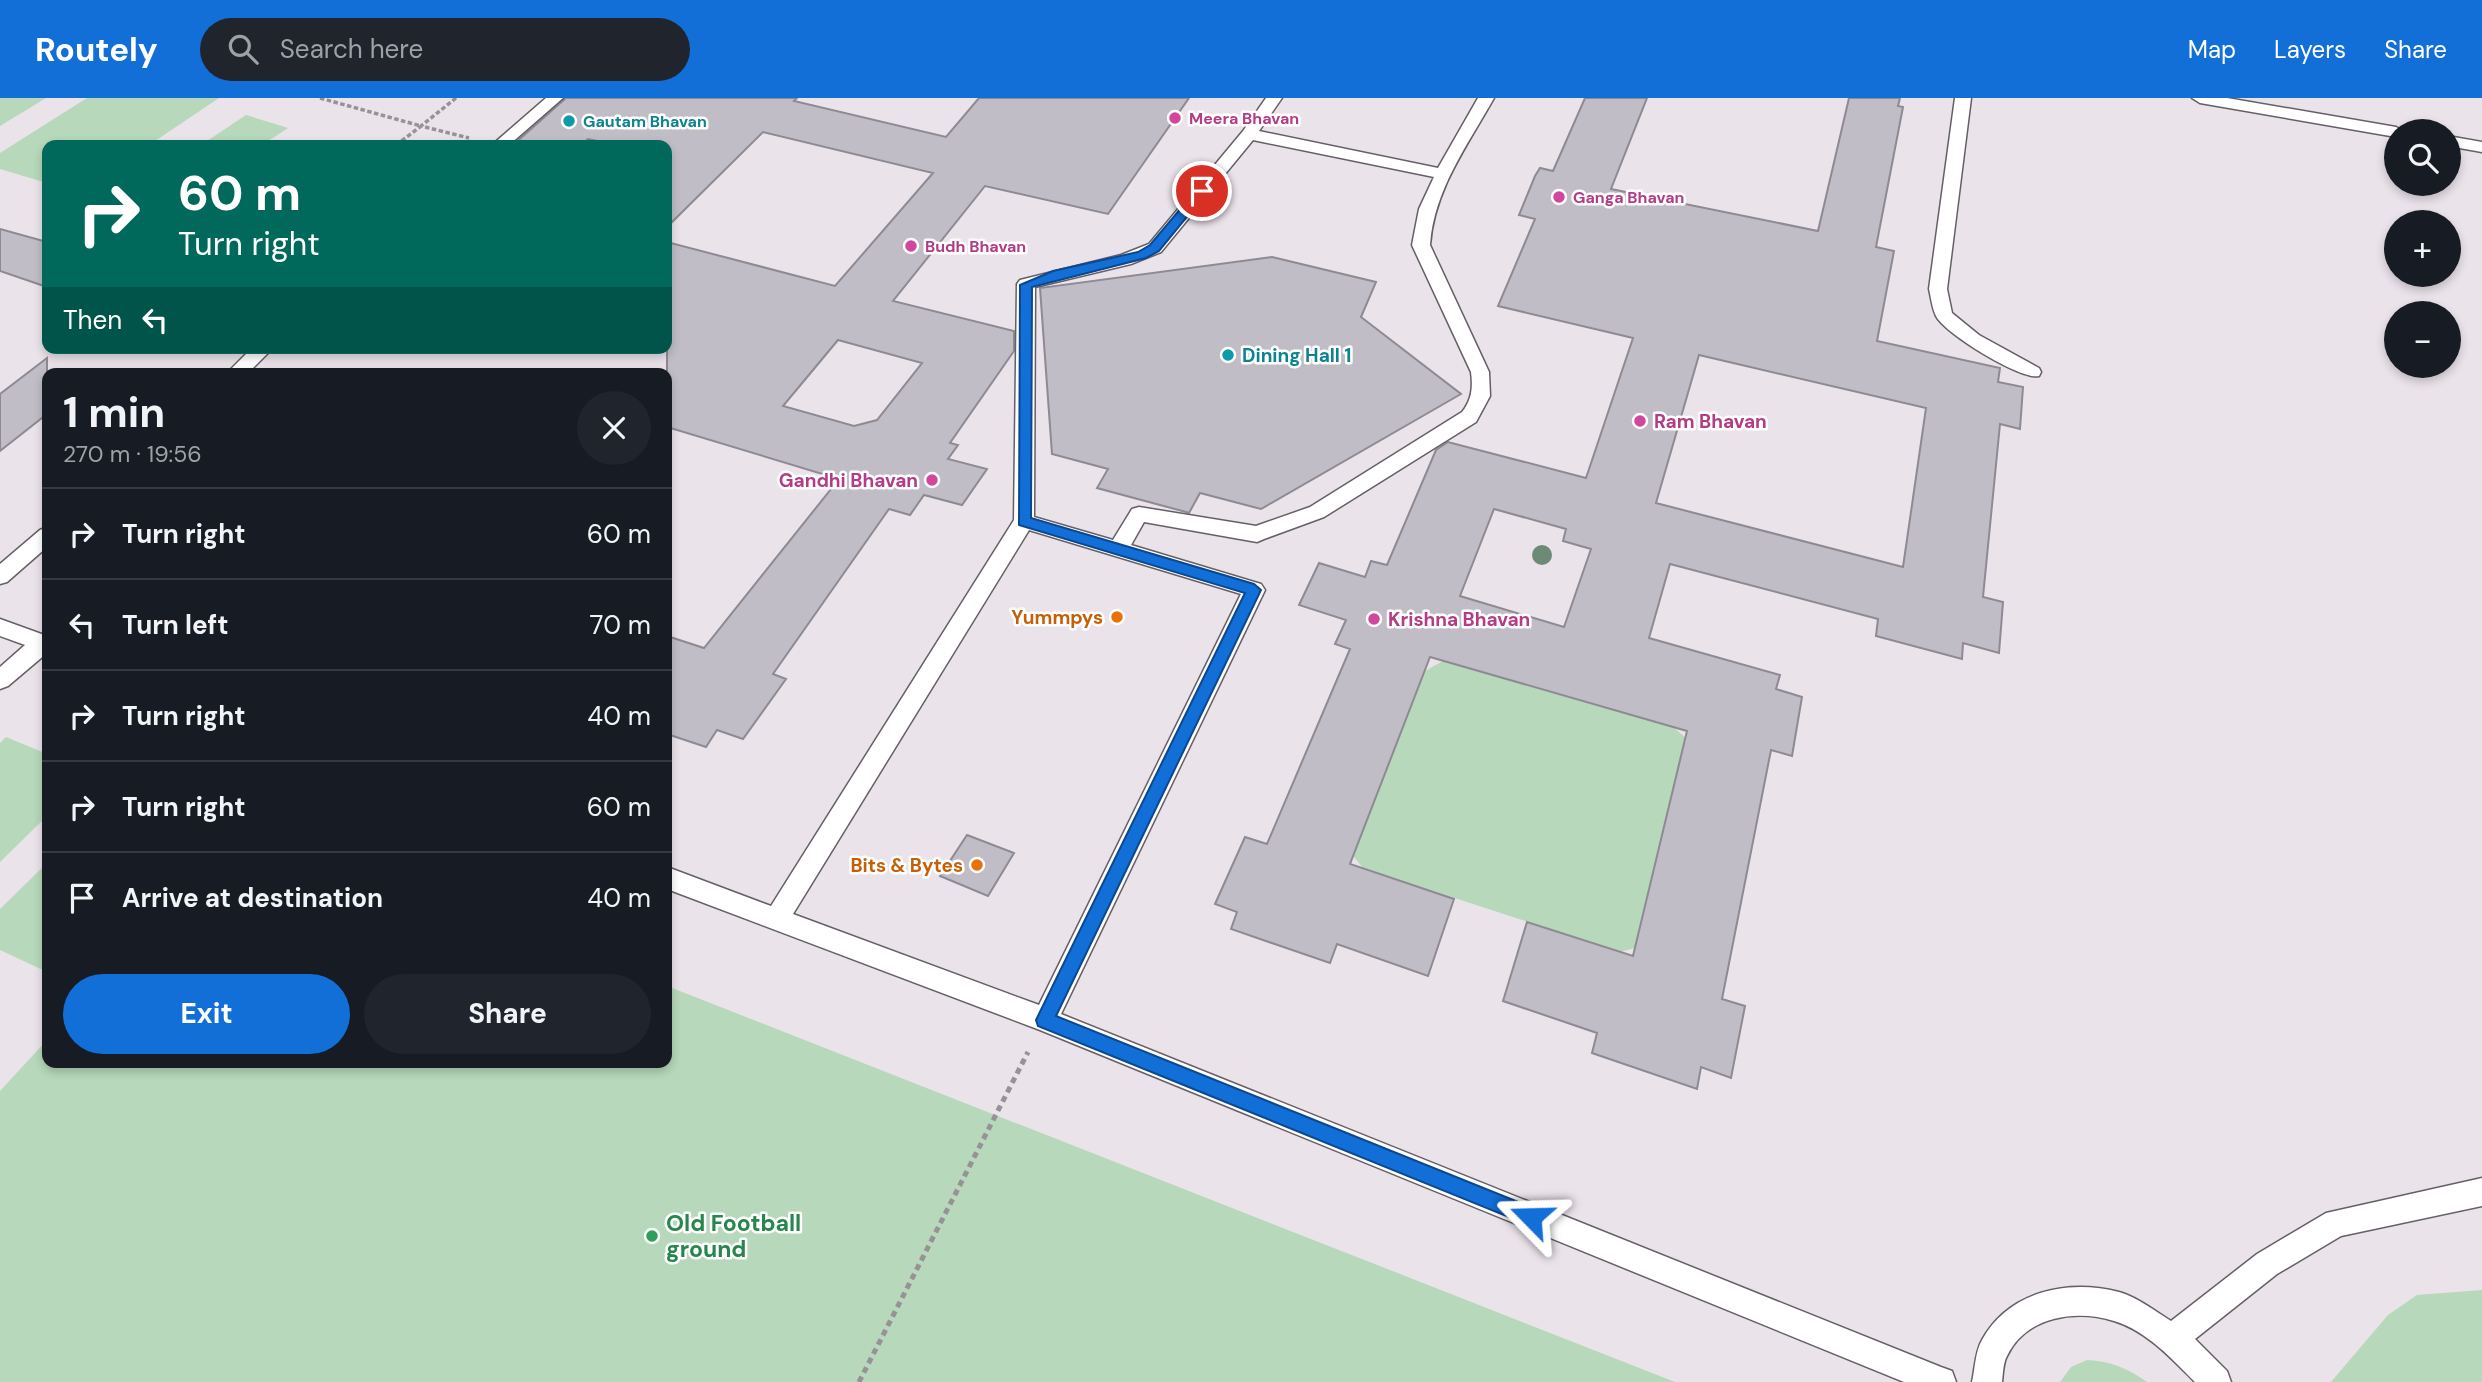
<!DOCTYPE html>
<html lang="en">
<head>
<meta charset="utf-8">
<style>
  :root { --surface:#171b24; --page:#20242c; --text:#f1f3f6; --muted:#9ea1a6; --line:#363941; --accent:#126fd8 }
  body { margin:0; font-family:"DM Sans",sans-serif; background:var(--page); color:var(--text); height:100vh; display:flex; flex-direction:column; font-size:26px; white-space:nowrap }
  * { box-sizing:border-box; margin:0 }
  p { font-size:23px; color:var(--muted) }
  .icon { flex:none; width:38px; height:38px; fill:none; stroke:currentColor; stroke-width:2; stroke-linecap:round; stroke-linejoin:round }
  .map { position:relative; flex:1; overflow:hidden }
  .panel { position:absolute; left:42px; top:270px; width:630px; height:700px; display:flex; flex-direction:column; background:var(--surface); border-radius:14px; box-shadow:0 4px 10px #0003 }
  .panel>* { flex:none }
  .hud { position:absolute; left:42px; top:42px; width:630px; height:214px; border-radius:14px; box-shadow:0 4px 10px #0003; background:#00695c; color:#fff; overflow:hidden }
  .buttons { position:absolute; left:2384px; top:21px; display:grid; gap:14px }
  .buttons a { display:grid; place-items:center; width:77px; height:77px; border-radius:50%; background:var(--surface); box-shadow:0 4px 10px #0003; font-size:35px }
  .pin { position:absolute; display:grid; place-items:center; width:60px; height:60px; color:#fff; margin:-30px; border:4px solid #fff; border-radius:50%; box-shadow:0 2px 7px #0007 }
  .me { position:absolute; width:77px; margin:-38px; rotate:292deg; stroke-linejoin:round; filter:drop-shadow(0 0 5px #0008) }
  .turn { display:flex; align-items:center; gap:24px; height:147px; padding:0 21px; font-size:32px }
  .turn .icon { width:91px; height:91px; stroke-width:2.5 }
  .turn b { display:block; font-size:49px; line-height:60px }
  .then { display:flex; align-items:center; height:66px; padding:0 21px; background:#0003; gap:14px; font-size:26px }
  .round { display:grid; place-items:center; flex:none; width:74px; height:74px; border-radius:37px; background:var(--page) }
  .headline { display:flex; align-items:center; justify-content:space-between; height:119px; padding:0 21px }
  h1 { font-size:42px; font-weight:700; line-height:52px }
  .action { display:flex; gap:14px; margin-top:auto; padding:14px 21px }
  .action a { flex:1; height:80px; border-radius:42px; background:var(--accent); color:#fff; font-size:28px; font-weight:700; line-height:80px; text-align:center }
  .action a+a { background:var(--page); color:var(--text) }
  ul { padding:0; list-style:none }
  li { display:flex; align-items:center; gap:21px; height:91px; padding:0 21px; border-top:2px solid var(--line) }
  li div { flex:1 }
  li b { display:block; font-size:26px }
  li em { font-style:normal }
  header { display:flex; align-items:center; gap:42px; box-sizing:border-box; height:98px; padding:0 35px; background:var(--accent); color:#fff }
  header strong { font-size:33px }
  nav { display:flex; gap:38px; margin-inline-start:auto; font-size:24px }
  .search { width:490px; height:63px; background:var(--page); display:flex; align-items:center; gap:18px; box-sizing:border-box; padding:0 24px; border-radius:38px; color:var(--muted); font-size:26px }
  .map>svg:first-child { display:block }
</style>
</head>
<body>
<header>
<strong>Routely</strong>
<div class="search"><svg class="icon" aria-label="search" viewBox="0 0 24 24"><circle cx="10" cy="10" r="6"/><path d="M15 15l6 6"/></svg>Search here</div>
<nav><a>Map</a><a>Layers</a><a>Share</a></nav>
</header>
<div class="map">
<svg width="2482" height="1284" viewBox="0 0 2482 1284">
  <rect width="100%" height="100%" fill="#eae3ea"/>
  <path fill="#b7d8ba" d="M0,0H46L0,28Z
    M87,0H219L149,47H47V85L0,71V55Z
    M246,17L288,30L262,47H201Z
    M1443,563L1673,629L1686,640L1635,850L1620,854L1363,770L1353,758L1425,573Z
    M6,639L47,656V718L0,764V645Z
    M47,765V874L0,852V811Z
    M667,888L1675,1284H0V993L47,942V964H667Z
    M2482,1192V1284H2331L2388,1217L2417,1197Z
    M2087,1262C2111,1263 2127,1270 2147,1284H2060L2071,1269Z"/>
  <path fill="#c0bdc6" stroke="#8e8a93" stroke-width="2" fill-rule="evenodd" d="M566,0H797L794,3L946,39L979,0H1189L1108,116L985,88L893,203L1014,233V253L950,345L958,347L948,361L987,371L962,407L924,397L910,417L889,411L773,576L786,581L743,641L717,632L706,649L667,636V538L704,550L839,381L667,329V144L835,188L933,75L763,34L667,129V47H617L588,41L581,47H513ZM838,242L922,265L877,322L854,328L783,308Z
    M1585,0H1647L1611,91L1818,133L1849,0H1900L1898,8L1903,9L1876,149L1894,153L1877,243L2000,270L1998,284L2023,289L2020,331L2000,326L1983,499L2003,504L1999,555L1963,545L1962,561L1876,538L1878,521L1670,466L1649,540L1780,577L1776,591L1802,599L1792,658L1771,652L1722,901L1745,908L1731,980L1701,969L1697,991L1592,955L1597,935L1503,903L1527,824L1633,858L1687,633L1430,559L1350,766L1454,801L1428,878L1337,846L1330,865L1231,831L1237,814L1215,806L1245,739L1267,746L1350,551L1335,546L1346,522L1299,507L1319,465L1365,479L1371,463L1387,467L1436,352L1448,344L1586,380L1633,240L1498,208L1535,121L1519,117L1535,78L1540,70L1553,73ZM1699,257L1926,310L1903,469L1656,405ZM1494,411L1566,431L1563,443L1591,451L1564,529L1460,498Z
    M0,131L47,144V189L0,173Z
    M1272,159L1376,184L1361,219L1461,296L1261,411L1200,395L1189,415L1186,414L1097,390L1108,371L1052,356L1040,190Z
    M47,260V316L0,353V296Z
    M967,737L1014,755L988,798L940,778Z"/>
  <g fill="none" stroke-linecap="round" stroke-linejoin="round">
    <defs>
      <path id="lane" d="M546,0H563L509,47H492Z
        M1266,0H1282L1259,33L1438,70L1478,0H1494C1467,48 1434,92 1430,147L1489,274L1490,298L1476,324L1324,419L1264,441L1257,444L1144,424L1131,447L1261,486L1265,492L1061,916L1941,1269L1952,1273L1956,1284H1904L1040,932L667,791V769L771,808L1014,422L1017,186L1020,182L1121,157L1149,146L1243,33ZM1253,42L1434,79L1419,111L1412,147L1471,274C1473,289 1472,302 1462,314L1310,409L1256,428L1139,409L1132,411L1113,442L1034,419L1035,189L1131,166L1161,154ZM1029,432L1241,496L1039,907L793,816Z
        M1955,0H1971L1947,191L1952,215L1979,237L2039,270L2041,274L2039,278C2022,283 1944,235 1936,218C1932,210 1931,199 1929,191Z
        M2192,0H2227L2396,29L2403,33H2396V39L2200,5Z
        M2448,38L2482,44V54L2448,48Z
        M252,250H273L248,275H227Z
        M47,429V449L7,484L0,486V466L40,432Z
        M0,521L47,538V555L8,588L0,591V569L25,547L0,538Z
        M2482,1080V1108L2341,1138L2277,1176L2195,1241L2227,1273L2231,1284H2195C2172,1261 2147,1233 2114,1223C2076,1211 2026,1218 2007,1258C2003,1265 2003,1276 2002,1284H1972C1975,1271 1975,1254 1982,1242C2009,1193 2068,1181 2119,1194C2137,1199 2155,1213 2171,1223L2257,1156L2326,1115Z"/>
    </defs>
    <use href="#lane" stroke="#665f66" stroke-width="3"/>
    <path stroke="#979297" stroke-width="3.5" stroke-dasharray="4.5 2.5" stroke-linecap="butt" d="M320,0L421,28
      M456,0L421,28L469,40
      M396,47L420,29"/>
    <path stroke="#979297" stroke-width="5" stroke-dasharray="6 4.5" stroke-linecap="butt" d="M859,1284L1028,954"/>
    <use href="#lane" fill="#fff" fill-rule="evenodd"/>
  </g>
  <circle fill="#6d8a76" cx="1542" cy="457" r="10"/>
  <path fill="#126fd8" stroke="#0c488c" stroke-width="2" d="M1198,90L1208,93L1159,153L1146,160L1032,189L1031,420L1254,486L1261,492L1056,918L1538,1112L1541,1119L1538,1126L1531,1128L1038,928L1036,922L1245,495L1019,427L1020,187L1053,173L1138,154L1150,147Z"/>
  <g fill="#d1479c" stroke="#fff" stroke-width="2.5">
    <circle cx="1175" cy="20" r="7"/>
    <circle cx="1559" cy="99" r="7"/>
    <circle cx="911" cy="148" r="7"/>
    <circle cx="1640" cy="323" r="7"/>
    <circle cx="932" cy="382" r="7"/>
    <circle cx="1374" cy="521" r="7"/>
  </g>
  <g fill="#0f9aa8" stroke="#fff" stroke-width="2.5">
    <circle cx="569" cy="23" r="7"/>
    <circle cx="1228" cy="257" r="7"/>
  </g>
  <g fill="#e8710a" stroke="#fff" stroke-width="2.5">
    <circle cx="1117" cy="519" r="7"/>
    <circle cx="977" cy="767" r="7"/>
  </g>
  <circle fill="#2e9e5b" stroke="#fff" stroke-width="2.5" cx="652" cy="1138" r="7"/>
  <g text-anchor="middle" stroke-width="5" stroke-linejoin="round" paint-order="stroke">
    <g font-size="16" font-weight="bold" fill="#b23c85" stroke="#fff" text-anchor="start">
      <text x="1189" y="26">Meera Bhavan</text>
      <text x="1573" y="105">Ganga Bhavan</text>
      <text x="925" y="154">Budh Bhavan</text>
    </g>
    <g font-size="16" font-weight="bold" fill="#0d838f" stroke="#fff" text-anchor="start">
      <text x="583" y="29">Gautam Bhavan</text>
    </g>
    <g font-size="19" font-weight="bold" fill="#0d838f" stroke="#fff" text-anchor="start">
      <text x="1242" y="264">Dining Hall 1</text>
    </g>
    <g font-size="19" font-weight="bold" fill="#b23c85" stroke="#fff" text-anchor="start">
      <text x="1654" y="330">Ram Bhavan</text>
      <text x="918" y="389" text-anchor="end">Gandhi Bhavan</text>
      <text x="1388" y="528">Krishna Bhavan</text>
    </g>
    <g font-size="19" font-weight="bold" fill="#c56008" stroke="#fff" text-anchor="end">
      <text x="1103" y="526">Yummpys</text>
      <text x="963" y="774">Bits &amp; Bytes</text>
    </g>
    <g font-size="23" font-weight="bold" fill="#27864d" stroke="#fff" text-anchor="start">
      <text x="666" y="1133">Old Football<tspan x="666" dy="26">ground</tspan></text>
    </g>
  </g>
</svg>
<div class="buttons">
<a><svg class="icon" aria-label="search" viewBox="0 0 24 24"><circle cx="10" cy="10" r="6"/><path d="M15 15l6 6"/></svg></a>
<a>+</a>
<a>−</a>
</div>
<div class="pin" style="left:1202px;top:93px;background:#d93025"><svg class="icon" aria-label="arrive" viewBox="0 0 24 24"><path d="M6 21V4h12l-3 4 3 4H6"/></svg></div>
<svg class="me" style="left:1531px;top:1119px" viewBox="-20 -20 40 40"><path d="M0-17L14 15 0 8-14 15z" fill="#126fd8" stroke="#fff" stroke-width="4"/></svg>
<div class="hud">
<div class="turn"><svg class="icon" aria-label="right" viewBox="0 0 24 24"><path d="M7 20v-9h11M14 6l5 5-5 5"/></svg><div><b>60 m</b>Turn right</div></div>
<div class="then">Then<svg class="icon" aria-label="left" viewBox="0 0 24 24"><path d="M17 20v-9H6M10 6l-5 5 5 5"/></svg></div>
</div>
<section class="panel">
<div class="headline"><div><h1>1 min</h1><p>270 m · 19:56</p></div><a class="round"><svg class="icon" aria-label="close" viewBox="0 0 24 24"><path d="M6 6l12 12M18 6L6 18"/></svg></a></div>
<ul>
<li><svg class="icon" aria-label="right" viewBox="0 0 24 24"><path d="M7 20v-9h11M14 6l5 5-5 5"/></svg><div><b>Turn right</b></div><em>60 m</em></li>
<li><svg class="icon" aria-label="left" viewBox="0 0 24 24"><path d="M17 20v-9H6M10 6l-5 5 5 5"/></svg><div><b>Turn left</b></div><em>70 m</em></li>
<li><svg class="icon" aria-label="right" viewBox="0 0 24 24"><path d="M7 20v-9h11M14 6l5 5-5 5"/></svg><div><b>Turn right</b></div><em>40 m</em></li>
<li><svg class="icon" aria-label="right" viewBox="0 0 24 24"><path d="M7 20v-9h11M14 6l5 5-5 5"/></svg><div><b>Turn right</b></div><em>60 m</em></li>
<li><svg class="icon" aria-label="arrive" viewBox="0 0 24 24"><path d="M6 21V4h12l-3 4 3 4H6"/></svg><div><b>Arrive at destination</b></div><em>40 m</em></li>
</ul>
<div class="action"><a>Exit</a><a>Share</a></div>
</section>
</div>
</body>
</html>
